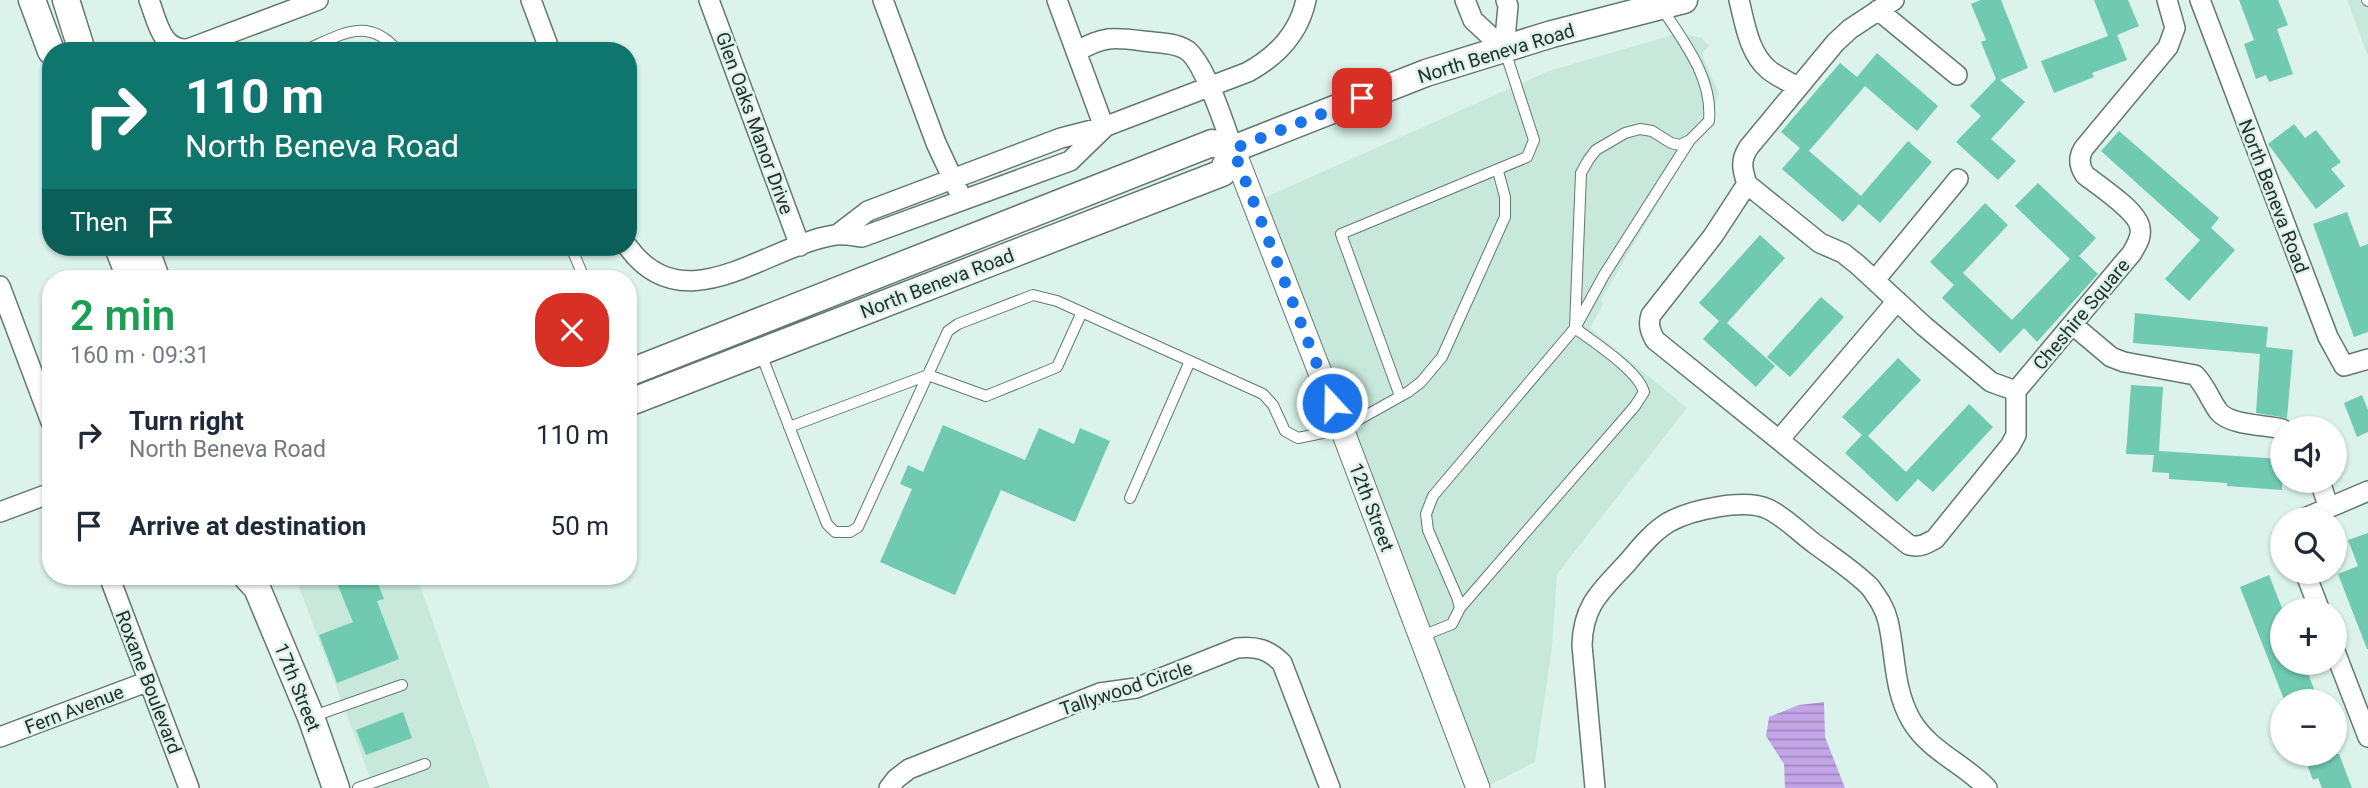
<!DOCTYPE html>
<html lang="en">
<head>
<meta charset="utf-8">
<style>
  :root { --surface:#fff; --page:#f6f6f7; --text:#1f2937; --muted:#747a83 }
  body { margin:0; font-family:Roboto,sans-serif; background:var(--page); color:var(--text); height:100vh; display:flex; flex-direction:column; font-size:26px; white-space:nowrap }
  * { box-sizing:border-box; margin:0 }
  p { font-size:23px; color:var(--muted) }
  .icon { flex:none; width:38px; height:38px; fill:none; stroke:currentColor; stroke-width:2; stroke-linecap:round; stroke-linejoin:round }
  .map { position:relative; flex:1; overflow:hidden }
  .sheet { position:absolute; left:42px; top:270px; width:595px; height:315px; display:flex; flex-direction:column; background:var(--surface); border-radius:28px; box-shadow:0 2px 5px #0004 }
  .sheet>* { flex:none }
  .top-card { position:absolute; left:42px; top:42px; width:595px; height:214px; border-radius:28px; box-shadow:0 2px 5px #0004; background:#0f766e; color:#fff; overflow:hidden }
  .controls { position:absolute; left:2270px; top:416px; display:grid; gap:14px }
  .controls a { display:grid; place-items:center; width:77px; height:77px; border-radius:50%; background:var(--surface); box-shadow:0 2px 5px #0004; font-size:35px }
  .pin { position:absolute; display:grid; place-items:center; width:60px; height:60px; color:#fff; margin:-30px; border-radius:14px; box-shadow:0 4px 10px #0006 }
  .me { position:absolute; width:77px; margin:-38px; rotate:339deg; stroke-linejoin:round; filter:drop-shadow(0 0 5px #0008) }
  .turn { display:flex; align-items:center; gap:24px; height:147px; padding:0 28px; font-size:32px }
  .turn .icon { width:91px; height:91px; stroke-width:2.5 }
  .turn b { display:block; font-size:49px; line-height:60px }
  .then { display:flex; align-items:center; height:66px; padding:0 28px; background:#0003; gap:14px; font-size:26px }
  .round { display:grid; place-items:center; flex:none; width:74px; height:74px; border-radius:28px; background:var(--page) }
  .headline { display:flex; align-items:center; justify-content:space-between; height:119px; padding:0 28px }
  h1 { font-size:42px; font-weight:600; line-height:52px; color:#1e9e55 }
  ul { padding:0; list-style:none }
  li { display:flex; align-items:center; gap:21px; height:91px; padding:0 28px }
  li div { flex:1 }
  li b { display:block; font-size:26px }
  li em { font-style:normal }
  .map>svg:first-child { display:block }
</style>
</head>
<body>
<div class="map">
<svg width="2368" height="788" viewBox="0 0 2368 788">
  <defs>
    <pattern id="water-rules" width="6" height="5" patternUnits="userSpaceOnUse" patternTransform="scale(1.75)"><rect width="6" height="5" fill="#c3a5e7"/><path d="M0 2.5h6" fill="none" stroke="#9e87bb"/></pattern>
  </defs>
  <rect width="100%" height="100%" fill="#dbf3ea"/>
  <path fill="#c8e8dc" d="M2347,0H2368V56Z
    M1679,33L1702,38L1709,46L1703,52V57L1719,94L1714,108L1601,300L1603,304L1590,328L1687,408L1557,574L1552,648L1535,762L1488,786L1264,198L1549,71Z
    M295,576H417L490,788H374Z"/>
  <path fill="url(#water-rules)" d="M1824,702L1825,737L1845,788H1785L1784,764L1766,736L1769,717L1799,705Z"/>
  <path fill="#6fcaaf" d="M1981,0H2001L2028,68L2000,80L2025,102L1991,139L2016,161L1998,180L1956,142L1981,116L1970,106L1996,79L1981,42L1986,40L1971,4Z
    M2094,0H2128L2139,26L2117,35L2127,60L2092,73L2094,77L2054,93L2041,61L2108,36Z
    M2239,0H2278L2288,25L2277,29L2293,74L2269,82L2266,75L2256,79L2244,44L2254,40Z
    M1877,53L1938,106L1917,131L1865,86L1809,151L1861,196L1908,141L1932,162L1880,223L1859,204L1843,222L1782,169L1800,148L1781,132L1840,63L1857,77Z
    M2294,124L2305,138L2316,130L2341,162L2331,169L2345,186L2316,209L2268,144Z
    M2119,131L2219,218L2211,228L2235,250L2189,301L2165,279L2200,240L2101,151Z
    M2038,183L2096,238L2079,256L2098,274L2037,342L2024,328L2000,353L1942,298L1954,285L1930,262L1985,203L2008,225L1963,273L2012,320L2070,259L2015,206Z
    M2347,212L2360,247L2368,244V332L2354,337L2313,224Z
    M1760,235L1785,258L1727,323L1775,366L1756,387L1703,339L1719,321L1699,303Z
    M1821,297L1844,317L1790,377L1767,357Z
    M2135,313L2268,327L2266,347L2293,350L2287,418L2256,413L2260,354L2133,343Z
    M1898,358L1921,380L1868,436L1906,472L1969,404L1993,427L1933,492L1918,479L1897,502L1845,453L1862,435L1842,417Z
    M2131,385L2163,387L2159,451L2282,459V490L2227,486V483L2169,479V473L2152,472L2154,455L2126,454Z
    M2362,395L2368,410V432L2357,437L2344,403Z
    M943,425L1025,460L1039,428L1074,444L1080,428L1110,441L1075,522L1001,490L955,595L880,562L912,489L900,484L908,465L923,472Z
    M2368,533V649H2367L2338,574L2358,566L2348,540Z
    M2269,575L2282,608V663H2304L2319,702H2285L2240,587Z
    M334,576H375L384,599L377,601L399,659L337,683L319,635L353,622Z
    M403,712L412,738L366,755L356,730Z
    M2303,754H2339L2352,788H2322L2318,778L2313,780Z"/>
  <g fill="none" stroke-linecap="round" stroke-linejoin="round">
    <defs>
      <path id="service" d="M2367,0L2368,1
        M303,51C340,36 367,14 398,51
        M571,247L584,278
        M761,354L827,524L835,532H850L858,527L948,331L958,324L1033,295L1057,301L1263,394L1273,405L1285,431L1298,438L1342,429L1408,392L1421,382L1442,357L1505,217V197L1498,171
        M1400,396L1341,234L1527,157L1534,140L1505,51
        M789,427L928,375L986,396L1057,367L1082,312
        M1130,498L1190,361
        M1460,608L1457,597L1428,530L1426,514L1433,496L1575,328L1581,173L1589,159L1596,150L1625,133L1640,129L1652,131L1671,143L1680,145L1690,140
        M1422,636L1452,624L1460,608L1635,406L1644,392C1638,370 1593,342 1575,328L1604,275L1690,140L1709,121C1713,78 1684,42 1661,7
        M311,717L402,685
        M358,788L425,764"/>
      <path id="minor" d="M149,0C157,20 161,51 188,49L318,0
        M531,0L550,51
        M709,0L800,246
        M883,0L936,143L958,190
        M1057,0L1104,127
        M1465,0L1473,20L1504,49
        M1739,0C1745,24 1749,54 1769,70C1778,77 1789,82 1798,87
        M1894,0L1850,29L1835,43L1749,147C1740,160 1742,169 1747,184L1713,236L1651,315C1648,324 1650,331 1655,340L1909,545C1919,548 1926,544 1935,539L2010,446L2016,435V391L2132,253C2136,245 2142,238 2140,228C2138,211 2099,186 2085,175C2079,166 2078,157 2084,148L2168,47L2175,28L2167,0
        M2200,0L2328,337L2344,366L2368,359
        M1878,10L1957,75
        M1504,49L1508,6L1506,0
        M1076,52C1103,36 1113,37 1143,41C1156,43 1173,42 1185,49C1204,59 1225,127 1233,149
        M1747,184L1820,243L1843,253L1858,265L1924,326L1991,382L2016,391
        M838,234L868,211L1061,138L1104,127L1248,72C1277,56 1299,33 1306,0
        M628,247C685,325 767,245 835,235C844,234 854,236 862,237L1070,161L1104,128
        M1875,280L1958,179
        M0,286L51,422
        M2073,325L2111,357L2124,362L2195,375C2206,386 2210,400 2219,412C2230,425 2265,425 2282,429
        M1779,440L1897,301
        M2320,481L2328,506
        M0,512L51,493
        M2300,520L2368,491
        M2305,572L2320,611
        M109,576L189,788
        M2334,649L2368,737
        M0,737L149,681
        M889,788L896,779L909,769L1100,693L1136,688L1237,648C1256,646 1268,649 1282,663L1330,788
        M1595,788L1582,645C1583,605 1601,591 1627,563C1639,549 1652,532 1669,522C1691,510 1744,498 1768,509C1785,517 1800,533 1815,544C1834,558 1854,571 1870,587C1878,598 1885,608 1888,621C1896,655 1893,688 1911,720C1929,751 1963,763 1987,788"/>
      <path id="tertiary" d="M1233,149L1342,429L1478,788"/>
      <path id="secondary" d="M32,0L51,51
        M66,0L82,51
        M118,247L130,278
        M145,247L156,278
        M628,373L1212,143L1233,149L1426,73L1552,34L1684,0
        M628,403L1222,173L1233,149
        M246,576L257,588L311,717L336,788"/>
    </defs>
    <use href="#service" stroke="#637871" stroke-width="12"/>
    <use href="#minor" stroke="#637871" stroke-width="22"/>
    <use href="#tertiary" stroke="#637871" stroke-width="25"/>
    <use href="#secondary" stroke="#637871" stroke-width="29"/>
    <use href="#service" stroke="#fff" stroke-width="10"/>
    <use href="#minor" stroke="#fff" stroke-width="19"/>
    <use href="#tertiary" stroke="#fff" stroke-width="23"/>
    <use href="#secondary" stroke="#fff" stroke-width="26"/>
  </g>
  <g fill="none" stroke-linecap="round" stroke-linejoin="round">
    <path stroke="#1a73e8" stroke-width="12" stroke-dasharray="0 21.6" d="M1332,403L1233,149L1362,98"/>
  </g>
  <g text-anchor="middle" stroke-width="5" stroke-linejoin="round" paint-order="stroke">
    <g font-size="19" fill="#262f2c" stroke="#dbf3ea">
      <text transform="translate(1496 53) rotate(-17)" y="7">North Beneva Road</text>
      <text transform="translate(755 123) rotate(70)" y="7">Glen Oaks Manor Drive</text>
      <text transform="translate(2274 196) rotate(69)" y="7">North Beneva Road</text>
      <text transform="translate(937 283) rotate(-21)" y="7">North Beneva Road</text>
      <text transform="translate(2081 314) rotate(-50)" y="7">Cheshire Square</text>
      <text transform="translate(1372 507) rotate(69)" y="7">12th Street</text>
      <text transform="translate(149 682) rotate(69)" y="7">Roxane Boulevard</text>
      <text transform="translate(298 687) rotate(68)" y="7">17th Street</text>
      <text transform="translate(1126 688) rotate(-18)" y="7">Tallywood Circle</text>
      <text transform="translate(74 709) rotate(-21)" y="7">Fern Avenue</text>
    </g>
  </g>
</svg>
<div class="controls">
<a><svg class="icon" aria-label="sound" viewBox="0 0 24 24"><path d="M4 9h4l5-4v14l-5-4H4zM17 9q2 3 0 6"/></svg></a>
<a><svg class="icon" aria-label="search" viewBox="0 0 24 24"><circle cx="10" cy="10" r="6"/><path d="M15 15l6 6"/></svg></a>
<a>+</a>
<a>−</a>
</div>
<div class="pin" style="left:1362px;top:98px;background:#d93025"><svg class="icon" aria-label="arrive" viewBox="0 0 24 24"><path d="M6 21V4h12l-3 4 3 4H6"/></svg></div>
<svg class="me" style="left:1332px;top:403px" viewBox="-20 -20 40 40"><circle r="17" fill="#1a73e8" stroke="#fff" stroke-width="3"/><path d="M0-11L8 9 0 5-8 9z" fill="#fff"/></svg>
<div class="top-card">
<div class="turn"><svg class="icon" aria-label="right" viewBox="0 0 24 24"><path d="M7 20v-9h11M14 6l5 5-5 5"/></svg><div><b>110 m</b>North Beneva Road</div></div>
<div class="then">Then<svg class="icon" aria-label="arrive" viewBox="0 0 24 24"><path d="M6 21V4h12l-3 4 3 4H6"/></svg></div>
</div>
<section class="sheet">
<div class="headline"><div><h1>2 min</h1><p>160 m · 09:31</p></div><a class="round" style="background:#d93025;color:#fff"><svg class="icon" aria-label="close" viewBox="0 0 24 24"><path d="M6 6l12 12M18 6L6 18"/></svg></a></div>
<ul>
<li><svg class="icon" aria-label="right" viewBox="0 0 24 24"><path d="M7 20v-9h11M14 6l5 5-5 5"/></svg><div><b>Turn right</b><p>North Beneva Road</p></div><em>110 m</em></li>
<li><svg class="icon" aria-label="arrive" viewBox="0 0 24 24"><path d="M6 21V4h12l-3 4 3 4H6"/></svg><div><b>Arrive at destination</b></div><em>50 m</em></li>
</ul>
</section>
</div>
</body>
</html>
